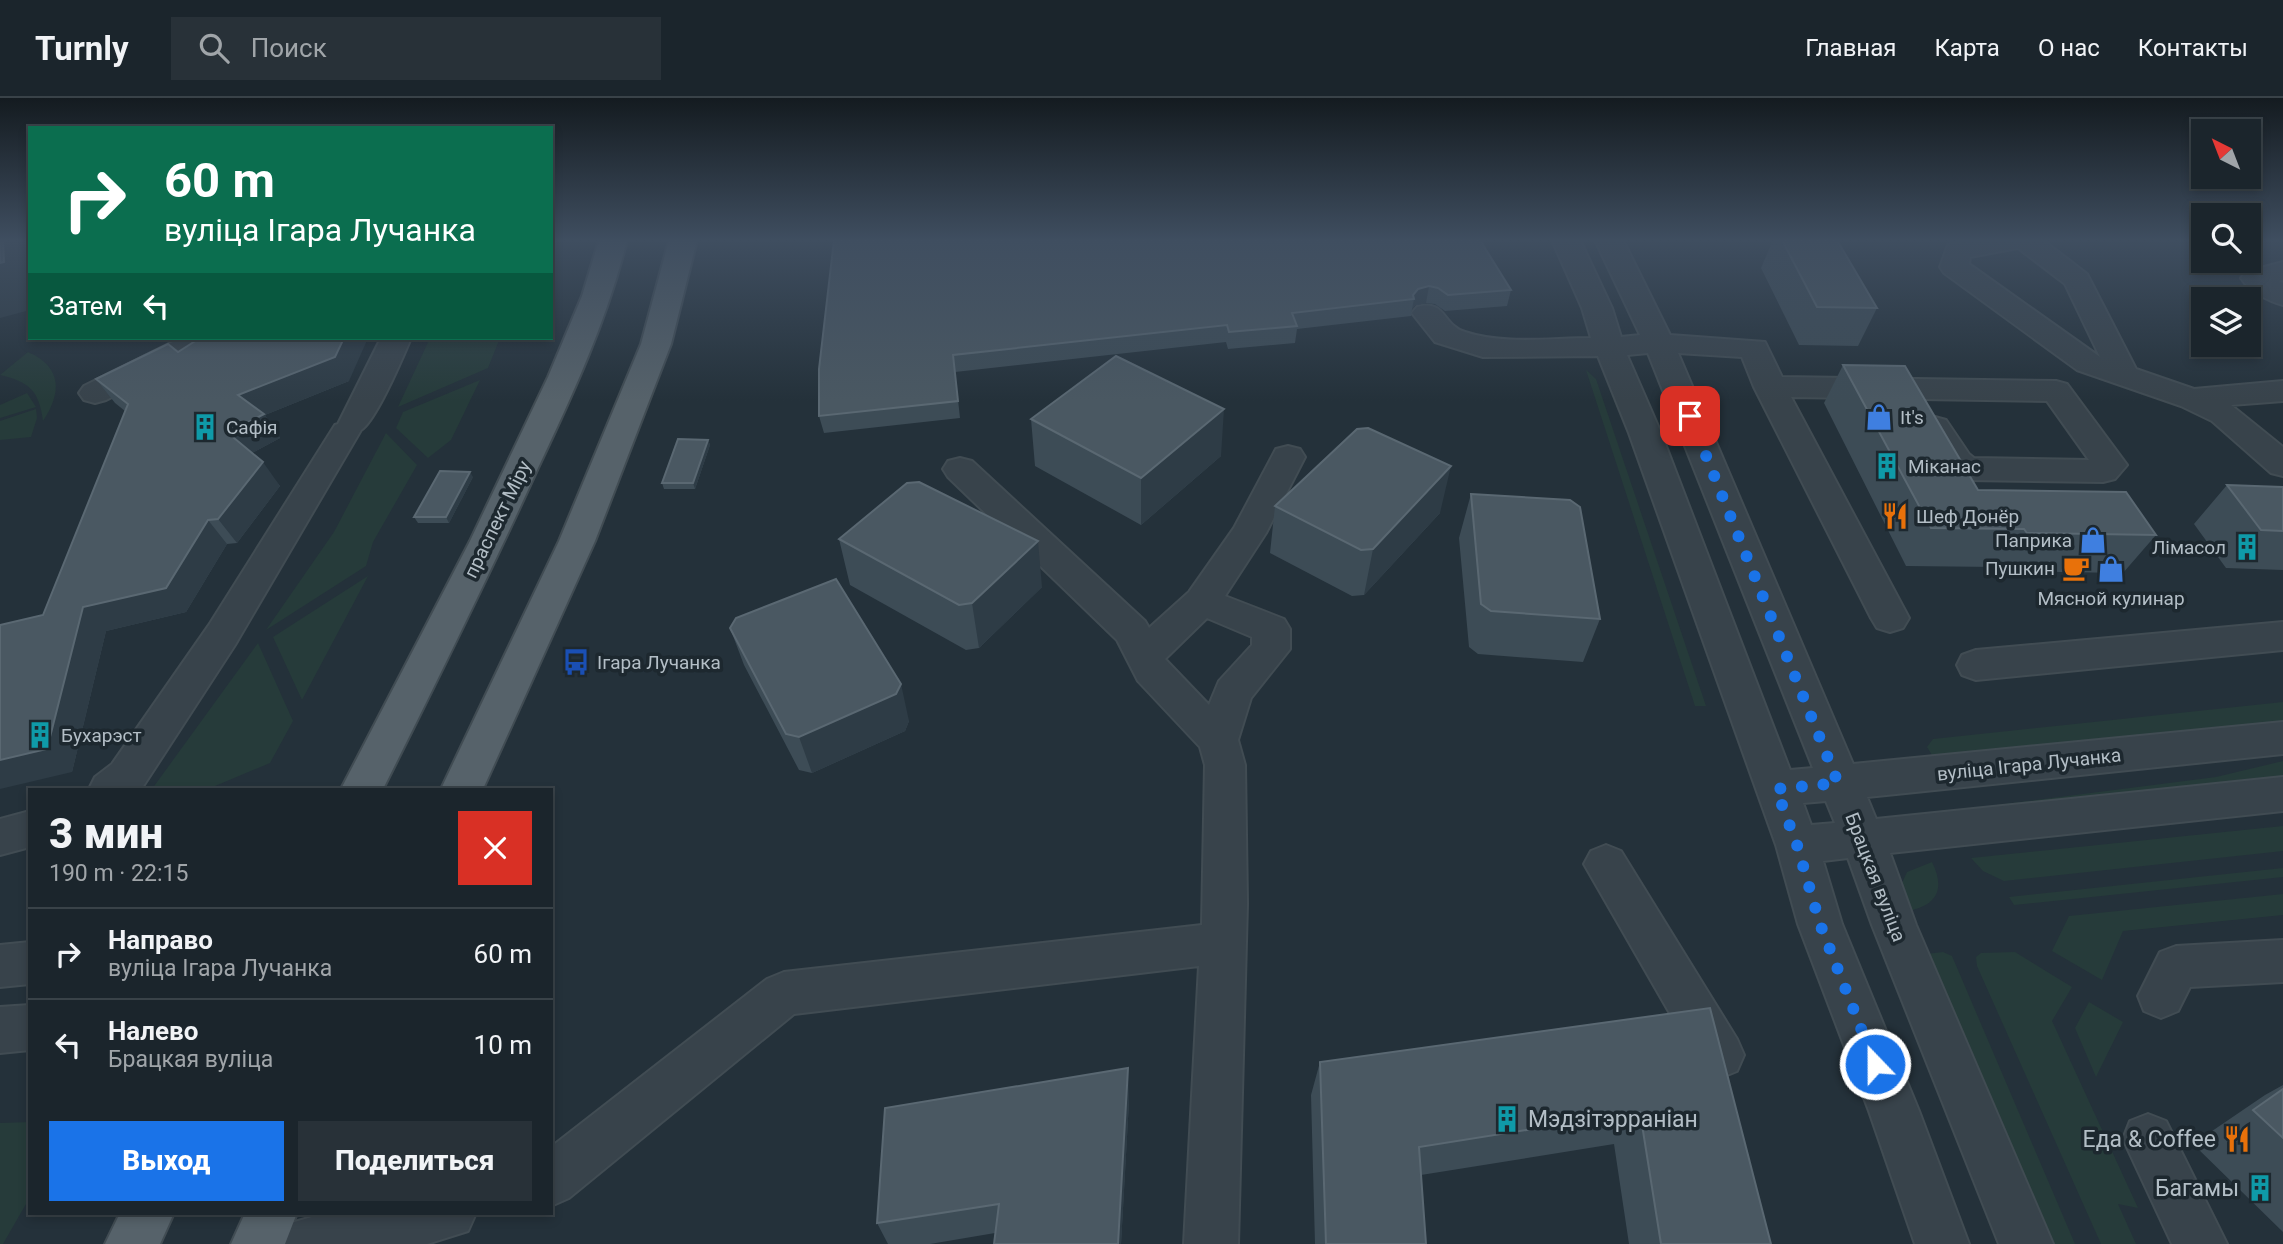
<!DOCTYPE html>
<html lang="ru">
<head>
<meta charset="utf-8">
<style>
  :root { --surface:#1b252c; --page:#283138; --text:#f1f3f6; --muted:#a0a5a9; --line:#394248; --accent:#1a73e8 }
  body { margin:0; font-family:Roboto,sans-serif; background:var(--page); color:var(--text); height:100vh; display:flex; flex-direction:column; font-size:26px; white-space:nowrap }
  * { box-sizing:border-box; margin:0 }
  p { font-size:23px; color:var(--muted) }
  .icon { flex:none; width:38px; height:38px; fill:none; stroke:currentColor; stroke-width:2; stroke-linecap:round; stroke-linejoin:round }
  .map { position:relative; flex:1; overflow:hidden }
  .drawer { position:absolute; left:28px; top:690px; width:525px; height:427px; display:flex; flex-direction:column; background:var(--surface); border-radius:0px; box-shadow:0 4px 10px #0003,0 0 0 2px var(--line) }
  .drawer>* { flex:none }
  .banner { position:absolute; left:28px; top:28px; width:525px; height:214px; border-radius:0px; box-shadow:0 4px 10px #0003,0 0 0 2px var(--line); background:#0b6e4f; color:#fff; overflow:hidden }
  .needle { width:46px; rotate:318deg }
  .tools { position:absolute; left:2191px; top:21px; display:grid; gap:14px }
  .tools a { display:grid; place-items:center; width:70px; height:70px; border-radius:0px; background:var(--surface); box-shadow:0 4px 10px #0003,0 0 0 2px var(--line); font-size:35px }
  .pin { position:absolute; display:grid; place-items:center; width:60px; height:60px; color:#fff; margin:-30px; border-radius:14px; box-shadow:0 4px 10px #0006 }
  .me { position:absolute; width:77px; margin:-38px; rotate:338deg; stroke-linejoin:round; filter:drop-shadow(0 0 5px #0008) }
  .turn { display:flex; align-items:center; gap:24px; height:147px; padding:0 21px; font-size:32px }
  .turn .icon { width:91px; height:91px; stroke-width:2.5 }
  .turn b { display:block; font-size:49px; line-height:60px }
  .then { display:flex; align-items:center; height:66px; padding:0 21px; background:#0003; gap:14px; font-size:26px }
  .round { display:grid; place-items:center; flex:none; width:74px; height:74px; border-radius:0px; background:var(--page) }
  .summary { display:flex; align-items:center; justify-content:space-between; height:119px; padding:0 21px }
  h1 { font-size:42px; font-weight:800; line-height:52px }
  .action { display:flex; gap:14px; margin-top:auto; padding:14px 21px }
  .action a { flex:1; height:80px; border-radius:0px; background:var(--accent); color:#fff; font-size:28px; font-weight:800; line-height:80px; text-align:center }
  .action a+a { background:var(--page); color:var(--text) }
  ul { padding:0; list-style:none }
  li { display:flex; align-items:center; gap:21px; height:91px; padding:0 21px; border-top:2px solid var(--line) }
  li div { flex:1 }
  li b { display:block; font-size:26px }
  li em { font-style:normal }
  header { display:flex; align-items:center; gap:42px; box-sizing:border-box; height:98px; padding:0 35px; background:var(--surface); border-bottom:2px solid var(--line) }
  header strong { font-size:33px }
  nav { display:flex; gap:38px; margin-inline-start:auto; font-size:24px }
  .search { width:490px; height:63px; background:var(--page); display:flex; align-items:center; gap:18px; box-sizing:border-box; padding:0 24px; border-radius:0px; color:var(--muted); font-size:26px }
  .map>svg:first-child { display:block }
</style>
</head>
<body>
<header>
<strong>Turnly</strong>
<div class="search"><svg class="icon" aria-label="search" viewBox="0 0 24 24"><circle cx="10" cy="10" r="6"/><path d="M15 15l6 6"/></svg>Поиск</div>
<nav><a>Главная</a><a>Карта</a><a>О нас</a><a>Контакты</a></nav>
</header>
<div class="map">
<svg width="2283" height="1146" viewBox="0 0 2283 1146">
  <rect width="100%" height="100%" fill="#24313a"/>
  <path fill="#263b3a" d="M430,240H500L488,270L398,309Z
    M28,254C62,269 62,294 43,323C39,293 30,284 0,277Z
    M1586,272L1596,281L1706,608H1695Z
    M480,282L451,342L428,360L396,330L403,314Z
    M27,295L36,309L0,320V307Z
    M36,311L37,320L31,339L0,342V323Z
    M386,335L417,367L373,444L366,468L266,532L334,434Z
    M368,478L302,602L273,539Z
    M258,545L293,623L270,665L208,691H152Z
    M2283,604V624L1935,662L1927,649L1933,641Z
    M2283,663V682L1964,715L1965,711L2216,679Z
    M2283,728V753L2004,783L1983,773L1971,760Z
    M1932,764C1945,790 1938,807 1909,813L1902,785L1907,774Z
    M2283,770V779L2014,807L2009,799Z
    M2283,796V817L2123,833L2102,882L2052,853L2069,818Z
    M1943,854L1952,858L2075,1146H2045L1926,856Z
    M2015,854L2072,889L2052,923L2138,1110L2118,1106L2136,1146H2101L1977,868L1976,859L1981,855Z
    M2089,904L2123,924L2096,979L2075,930Z
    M30,1024V1099L3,1146H0V1025Z"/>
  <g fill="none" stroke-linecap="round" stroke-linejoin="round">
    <defs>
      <path id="minor" d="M1552,142H1580L1612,210L1621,239L1640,237L1595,142H1623L1670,237L1765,244L1782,279L2056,283L2067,286L2127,367L2115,381L2103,384L1967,382C1941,375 1932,351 1919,329L1924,322L1935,319L1946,322L1969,356L1974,360L2089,362L2047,303L1791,299L1909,520L1903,530L1890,534L1877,530L1871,520L1754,289L1742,259L1678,255L1853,666L2283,624V656L1867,699L1876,721L2283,679V713L1890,755L1916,827L2053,1146H1999L1872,827L1848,760L1823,763L1842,826L1919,1013L1969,1146H1915L1869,1013L1798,826L1776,747L1629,335L1598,258L1483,259L1435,244L1412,215L1417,209C1446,201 1442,227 1465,234C1504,247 1550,240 1591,240L1582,210ZM1648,255L1813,670L1790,672L1661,335L1627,257ZM1826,703L1835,725L1811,727L1803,705Z
        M1972,142H2043L2087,176L2136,271L2194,291L2283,283V303L2231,307L2283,349V378L2271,375L2212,323L2181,308L2077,272L1944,175L1940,169L1948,147ZM2018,150L2065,186L2100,259L1969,166L1970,159Z
        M2283,164V182L2279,183L2283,185V207C2268,203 2249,193 2241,180L2245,174Z
        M181,240H219L215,246L106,302L95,305L84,302L79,295L84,288Z
        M381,240H411C403,259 376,323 361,332L235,547L142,690L89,691L95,679L112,666L209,527L335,327L338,326Z
        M1288,348L1300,351L1305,359L1266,435L1225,498L1284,521L1290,531V551L1251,600L1238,642L1245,667L1247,806L1238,1146H1184L1199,868L794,916L569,1100L551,1108V1049L767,881L784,874L1202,827L1205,667L1200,649L1138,583L1117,542L948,379L943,371L948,363L960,360L972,363L1145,523L1149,530L1189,494L1234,430L1276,351ZM1207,520L1252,539V547L1219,583L1209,607L1165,561Z
        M2283,524V552L1976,582L1962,577L1957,567L1962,557L1976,552Z
        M30,713V749L0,757V721Z
        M1606,747L1621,753L1737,941L1744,957L1737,973L1720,980L1703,973L1584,766L1591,753Z
        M2283,842V884L2190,889L2178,913L2161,920L2144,913L2138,898L2160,854L2176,848Z
        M30,844V886L0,889V847Z
        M30,907V952L0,955V909Z
        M2148,1016L2166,1023L2227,1146H2172L2123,1041L2130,1023Z
        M326,1115H476L468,1133L427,1146H276L284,1127Z"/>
      <path id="major" d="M599,142H627C607,222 573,296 538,370C489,478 436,585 383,691H341L470,443L548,279L582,198Z
        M669,142H697L671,246L595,443L483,691H441L559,443L641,246Z
        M120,1115H174L160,1146H105Z
        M245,1115H297L285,1146H231Z"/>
    </defs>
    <use href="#minor" stroke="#414c53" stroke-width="4"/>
    <use href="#major" stroke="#414c53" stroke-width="4"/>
    <use href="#minor" fill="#38434b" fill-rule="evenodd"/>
    <use href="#major" fill="#56626a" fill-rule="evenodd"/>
  </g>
  <path fill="#3d4c56" d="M834,142L1511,192L1507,208L1445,213L1435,206L1426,205L1415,207L1412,211L1411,218L1297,231L1295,245L1228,251L1226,244L955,274L960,320L824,335L819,318Z
    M1773,142H1837L1877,210L1858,248L1799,247L1761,170Z
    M178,254L349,283L265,317L280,340L252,355L280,388L237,445L227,446L186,514L106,533L72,674L43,517L125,313L115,305L96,281Z
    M1843,267L1978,392L2156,437L2123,475L1999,473L1997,469L1906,468L1824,305Z
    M1031,321L1221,358L1141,427L1035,368Z
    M708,342L710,347L695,391H664L662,385Z
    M473,379L449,425H418L414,419Z
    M2227,387L2283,389V472L2226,470L2194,426Z
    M1471,396L1600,521L1583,564L1478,556L1469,549L1459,440Z
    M1275,408L1440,415L1364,497L1352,498L1270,455Z
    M839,441L1042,489L979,550L966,552L850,487Z
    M730,530L909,623L905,633L812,675L799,672L744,567Z
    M1710,910L1771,1146H1629L1614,1046L1421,1077L1426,1146H1315L1311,997L1320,964Z
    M2283,987V1134L2193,1046L2265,997Z
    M1129,1003L1121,1146H994L995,1135L930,1146H888L877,1125Z"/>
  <path fill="#2e3c46" d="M3,142H30V212L0,220V165Z
    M1429,188L1426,205L1415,207L1412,211L1414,201L1413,197L1418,191Z
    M344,240H368L349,283L265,317L280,340L245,359L228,335L238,297Z
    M1224,311L1221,358L1141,427V380Z
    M708,342L710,347L695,391L693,385Z
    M263,364L280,388L237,445L218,421Z
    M1451,368L1440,415L1364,497L1373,451Z
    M470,374L473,379L449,425L446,419Z
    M208,422L227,446L186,514L106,533L72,674L0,691V662L83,509Z
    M1038,443L1042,489L979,550L972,505Z
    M901,586L909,623L905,633L812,675L799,639Z
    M1128,970L1129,1003L1121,1146H1118Z"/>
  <path fill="#4a5862" stroke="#5a6872" stroke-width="2" d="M0,142H3L4,164L0,165Z
    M834,142H1480L1511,192L1448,197L1438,190L1429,188L1418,191L1413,197L1414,201L1292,215L1297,228L1229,234L1227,227L953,257L958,303L819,318V271Z
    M1782,142H1837L1877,210L1817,209Z
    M200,240H344L335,259L238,297L264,316L228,335L263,364L218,421L208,422L166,490L83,509L47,651L0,662V527L43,517L128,306L96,281L168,246L178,254Z
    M1116,258L1224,311L1141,380L1031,321Z
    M1843,267L1905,268L1978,392L2126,394L2156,437L2027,435L2024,431L1931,430Z
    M1368,330L1451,368L1373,451L1361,452L1275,408L1357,331Z
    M678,341L708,342L693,385H662Z
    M440,373L470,374L446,419H414Z
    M919,384L1038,443L972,505L959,507L839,441L907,385Z
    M2227,387L2283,389V433L2261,432Z
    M1471,396L1570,402L1580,409L1600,521L1491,513L1481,506Z
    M836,481L901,586L896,596L799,639L786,636L730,530L736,520Z
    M1710,910L1771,1146H1661L1640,1014L1419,1049L1426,1146H1326L1320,964Z
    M1128,970L1118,1146H994L999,1106L877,1125L885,1010Z
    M2283,991V1040L2253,1012Z"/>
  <linearGradient id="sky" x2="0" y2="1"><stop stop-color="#141b20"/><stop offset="0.47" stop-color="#3f4e60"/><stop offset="1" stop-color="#3f4e60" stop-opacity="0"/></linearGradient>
  <rect width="2283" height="303" fill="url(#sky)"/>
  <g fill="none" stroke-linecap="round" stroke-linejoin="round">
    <path stroke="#1a73e8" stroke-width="12" stroke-dasharray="0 21.6" d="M1690,318L1838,685L1776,691L1797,747L1820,826L1875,966"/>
  </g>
  <defs>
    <symbol id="shop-bare" viewBox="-9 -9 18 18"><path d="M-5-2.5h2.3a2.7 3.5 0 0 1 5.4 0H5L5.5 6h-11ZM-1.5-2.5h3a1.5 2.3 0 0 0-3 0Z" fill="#3f7fe0" stroke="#1d282f" stroke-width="2.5" paint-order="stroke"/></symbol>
    <symbol id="building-bare" viewBox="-9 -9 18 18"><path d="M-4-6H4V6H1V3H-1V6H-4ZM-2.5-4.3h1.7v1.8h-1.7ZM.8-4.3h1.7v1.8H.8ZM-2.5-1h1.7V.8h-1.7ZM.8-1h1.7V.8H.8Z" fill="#0f9aa8" stroke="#1d282f" stroke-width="2.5" paint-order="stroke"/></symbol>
    <symbol id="restaurant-bare" viewBox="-9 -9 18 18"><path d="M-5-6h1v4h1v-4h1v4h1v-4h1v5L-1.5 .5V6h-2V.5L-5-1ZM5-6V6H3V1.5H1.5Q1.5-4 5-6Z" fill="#e8710a" stroke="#1d282f" stroke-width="2.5" paint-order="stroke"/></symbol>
    <symbol id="cafe-bare" viewBox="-9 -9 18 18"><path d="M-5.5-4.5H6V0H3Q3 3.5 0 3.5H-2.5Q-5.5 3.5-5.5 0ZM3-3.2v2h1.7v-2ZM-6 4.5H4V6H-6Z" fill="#e8710a" stroke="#1d282f" stroke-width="2.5" paint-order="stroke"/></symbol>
    <symbol id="bus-bare" viewBox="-9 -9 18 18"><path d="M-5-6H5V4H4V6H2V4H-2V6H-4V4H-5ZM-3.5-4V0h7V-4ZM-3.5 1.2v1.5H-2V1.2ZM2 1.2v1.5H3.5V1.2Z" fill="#1a4fb4" stroke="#1d282f" stroke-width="2.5" paint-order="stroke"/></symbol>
  </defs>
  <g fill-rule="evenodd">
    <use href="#shop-bare" x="1860" y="300" width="38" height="38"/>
    <use href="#building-bare" x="186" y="310" width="38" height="38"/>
    <use href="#building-bare" x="1868" y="349" width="38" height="38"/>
    <use href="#restaurant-bare" x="1876" y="399" width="38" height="38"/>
    <use href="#shop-bare" x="2074" y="423" width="38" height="38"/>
    <use href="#building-bare" x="2228" y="430" width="38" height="38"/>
    <use href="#cafe-bare" x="2057" y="451" width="38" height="38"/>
    <use href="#shop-bare" x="2092" y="452" width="38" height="38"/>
    <use href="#bus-bare" x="557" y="545" width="38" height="38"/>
    <use href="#building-bare" x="21" y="618" width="38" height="38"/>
    <use href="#building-bare" x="1488" y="1002" width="38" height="38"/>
    <use href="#restaurant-bare" x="2218" y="1022" width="38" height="38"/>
    <use href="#building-bare" x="2241" y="1071" width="38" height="38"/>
  </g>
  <g text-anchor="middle" stroke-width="7" stroke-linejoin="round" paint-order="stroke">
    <g font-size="19" fill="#b3bec6" stroke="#1d282f" text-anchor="start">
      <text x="1900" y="326">It's</text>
      <text x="226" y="336">Сафія</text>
      <text x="1908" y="375">Міканас</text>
      <text x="1916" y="425">Шеф Донёр</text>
      <text x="2072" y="449" text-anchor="end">Паприка</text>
      <text x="2226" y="456" text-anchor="end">Лімасол</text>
      <text x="2055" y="477" text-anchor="end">Пушкин</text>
      <text x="2111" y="507" text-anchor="middle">Мясной кулинар</text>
      <text x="597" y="571">Ігара Лучанка</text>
      <text x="61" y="644">Бухарэст</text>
    </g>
    <g font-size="19" fill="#b3bec6" stroke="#1d282f">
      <text transform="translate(497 421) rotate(-64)" y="7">праспект Міру</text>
      <text transform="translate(2029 666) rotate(-6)" y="7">вуліца Ігара Лучанка</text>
      <text transform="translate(1876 779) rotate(69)" y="7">Брацкая вуліца</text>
    </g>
    <g font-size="23" fill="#b3bec6" stroke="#1d282f" text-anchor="end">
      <text x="1528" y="1029" text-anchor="start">Мэдзітэрраніан</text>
      <text x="2216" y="1049">Еда &amp; Coffee</text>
      <text x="2239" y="1098">Багамы</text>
    </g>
  </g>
</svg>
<div class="tools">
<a><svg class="needle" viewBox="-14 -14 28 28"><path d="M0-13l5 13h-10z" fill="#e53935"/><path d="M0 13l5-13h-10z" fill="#a0a5a9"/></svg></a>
<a><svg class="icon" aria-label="search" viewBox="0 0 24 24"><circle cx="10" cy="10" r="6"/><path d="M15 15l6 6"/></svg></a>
<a><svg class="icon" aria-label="layers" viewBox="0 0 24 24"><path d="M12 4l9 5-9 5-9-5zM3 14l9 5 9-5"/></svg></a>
</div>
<div class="pin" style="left:1690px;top:318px;background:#d93025"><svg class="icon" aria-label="arrive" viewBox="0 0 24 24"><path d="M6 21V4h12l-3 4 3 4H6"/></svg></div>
<svg class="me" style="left:1875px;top:966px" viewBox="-20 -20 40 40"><circle r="17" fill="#1a73e8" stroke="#fff" stroke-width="3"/><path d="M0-11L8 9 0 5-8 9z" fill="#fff"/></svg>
<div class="banner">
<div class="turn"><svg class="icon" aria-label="right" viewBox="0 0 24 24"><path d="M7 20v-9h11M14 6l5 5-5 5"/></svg><div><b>60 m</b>вуліца Ігара Лучанка</div></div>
<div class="then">Затем<svg class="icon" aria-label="left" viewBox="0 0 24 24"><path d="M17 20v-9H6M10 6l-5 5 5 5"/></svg></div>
</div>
<section class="drawer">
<div class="summary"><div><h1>3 мин</h1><p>190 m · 22:15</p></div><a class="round" style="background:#d93025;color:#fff"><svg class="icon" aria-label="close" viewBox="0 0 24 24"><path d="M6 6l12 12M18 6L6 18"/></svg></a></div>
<ul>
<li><svg class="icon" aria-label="right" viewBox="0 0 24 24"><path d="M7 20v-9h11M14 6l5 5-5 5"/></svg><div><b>Направо</b><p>вуліца Ігара Лучанка</p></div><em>60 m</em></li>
<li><svg class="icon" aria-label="left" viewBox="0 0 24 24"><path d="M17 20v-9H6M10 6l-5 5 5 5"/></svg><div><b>Налево</b><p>Брацкая вуліца</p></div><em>10 m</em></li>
</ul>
<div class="action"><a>Выход</a><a>Поделиться</a></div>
</section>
</div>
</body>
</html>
